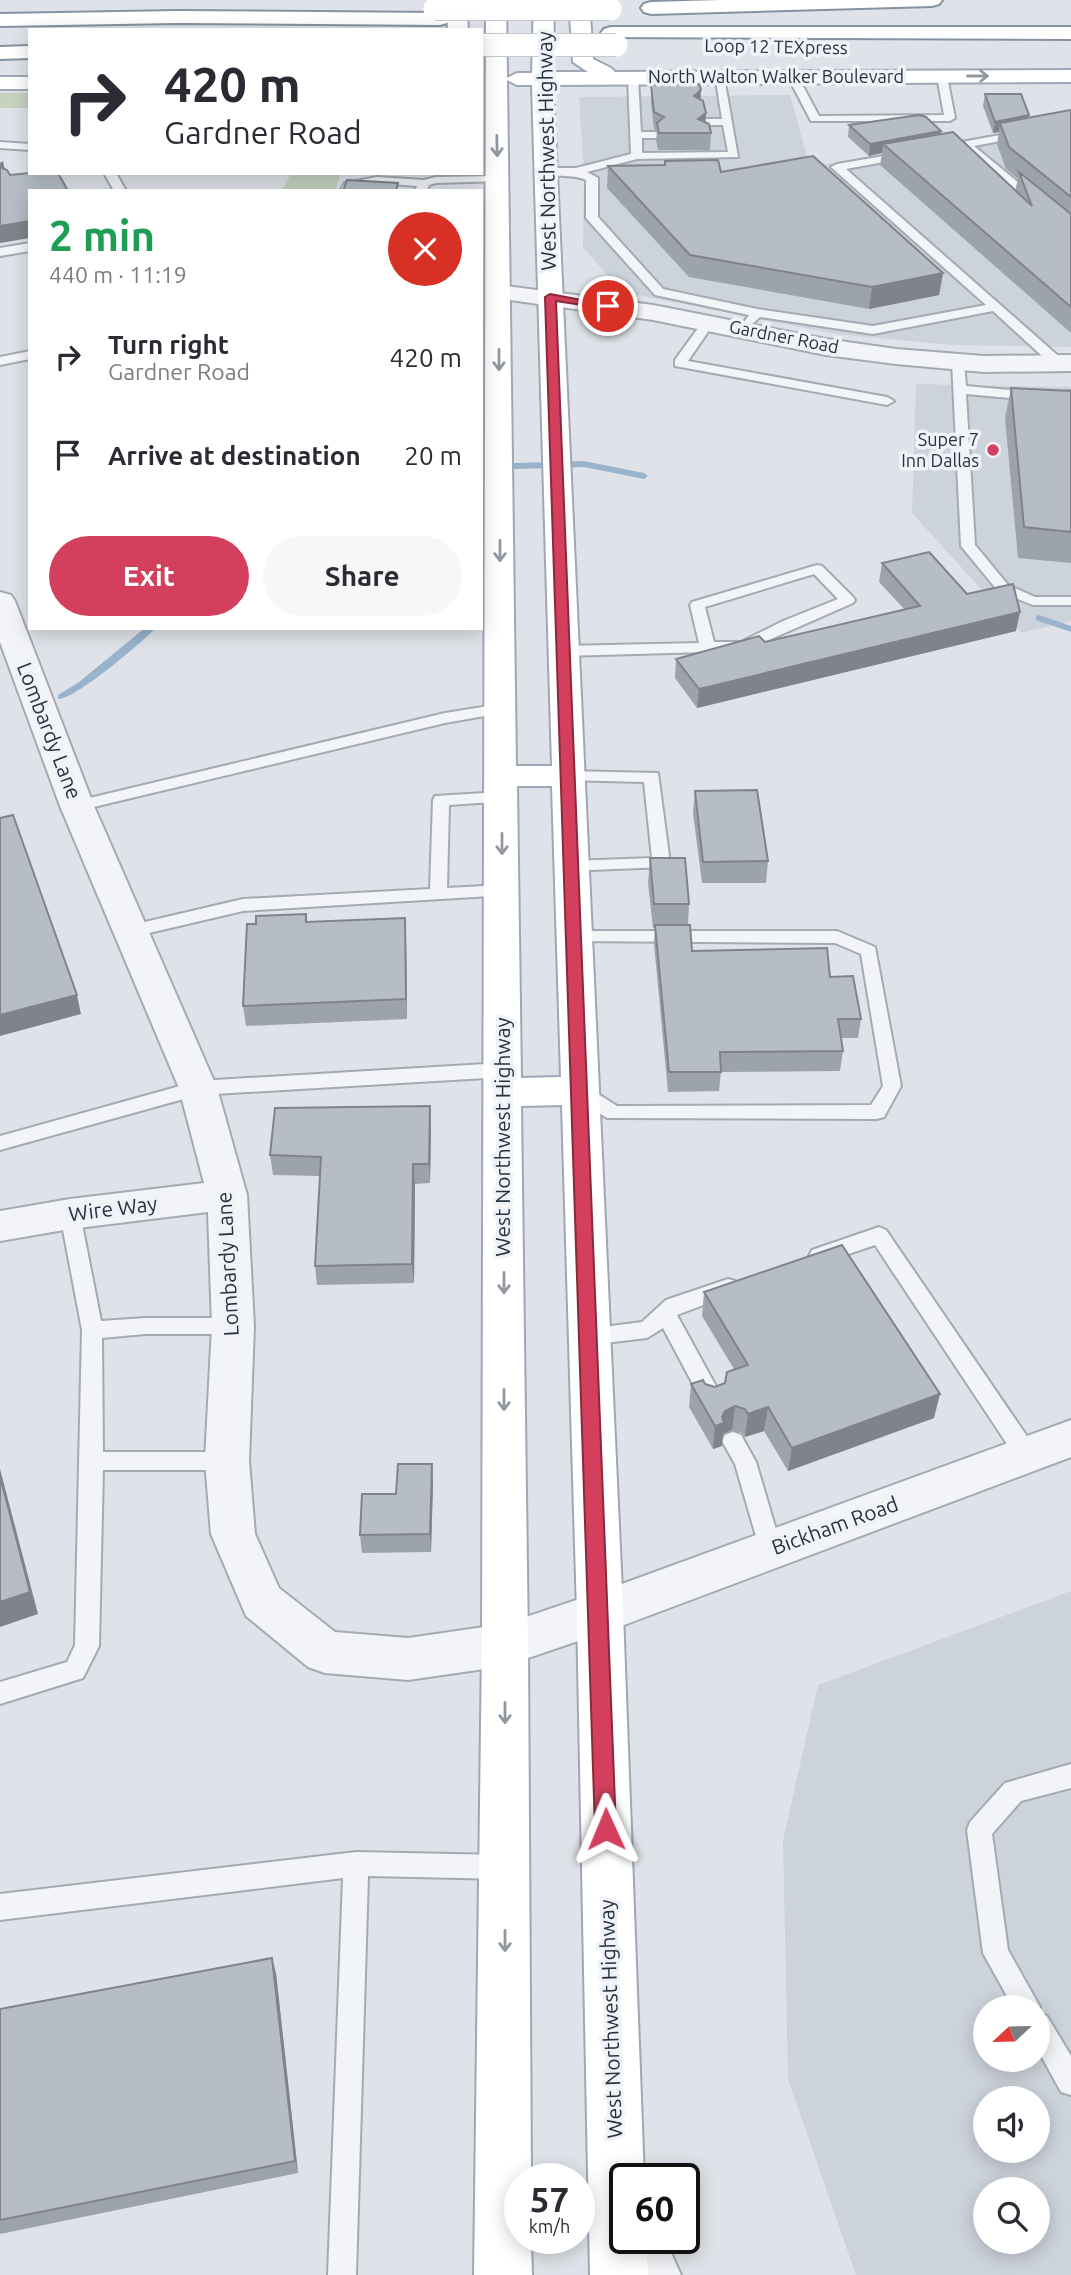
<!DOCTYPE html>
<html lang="en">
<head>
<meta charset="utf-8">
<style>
  :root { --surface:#fff; --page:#f7f7f7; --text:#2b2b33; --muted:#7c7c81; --accent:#d33f5d }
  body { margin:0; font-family:Ubuntu,sans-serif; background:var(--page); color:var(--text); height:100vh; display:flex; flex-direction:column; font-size:26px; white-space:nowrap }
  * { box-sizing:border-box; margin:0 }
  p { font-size:23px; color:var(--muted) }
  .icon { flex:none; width:38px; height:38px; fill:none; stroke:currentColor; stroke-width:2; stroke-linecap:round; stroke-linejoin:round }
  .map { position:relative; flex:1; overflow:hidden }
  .drawer { position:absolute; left:28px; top:189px; width:455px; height:441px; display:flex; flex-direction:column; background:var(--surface); border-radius:0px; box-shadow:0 4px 18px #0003 }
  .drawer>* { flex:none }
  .banner { position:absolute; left:28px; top:28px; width:455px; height:147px; border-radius:0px; box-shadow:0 4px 18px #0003; background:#fff; color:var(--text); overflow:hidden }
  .needle { width:46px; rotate:248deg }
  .buttons { position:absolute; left:973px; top:1995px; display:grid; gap:14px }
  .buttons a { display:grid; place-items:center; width:77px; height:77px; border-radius:50%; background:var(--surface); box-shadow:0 4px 18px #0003; font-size:35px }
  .speed { position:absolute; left:504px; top:2163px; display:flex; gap:14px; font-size:35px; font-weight:700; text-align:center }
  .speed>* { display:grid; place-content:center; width:91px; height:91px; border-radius:50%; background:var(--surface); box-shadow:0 4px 18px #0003; line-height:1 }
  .speed small { font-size:18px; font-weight:400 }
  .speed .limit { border:4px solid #111; border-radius:10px; background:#fff; color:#111 }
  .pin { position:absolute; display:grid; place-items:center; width:60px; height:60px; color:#fff; margin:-30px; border:4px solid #fff; border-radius:50%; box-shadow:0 2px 7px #0007 }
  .me { position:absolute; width:77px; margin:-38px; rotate:359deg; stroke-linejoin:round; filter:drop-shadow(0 0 5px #0008) }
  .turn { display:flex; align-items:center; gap:24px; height:147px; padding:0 21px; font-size:32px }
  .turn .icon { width:91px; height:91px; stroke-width:2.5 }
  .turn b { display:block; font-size:49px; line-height:60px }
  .round { display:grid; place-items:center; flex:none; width:74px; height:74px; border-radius:37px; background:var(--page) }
  .overview { display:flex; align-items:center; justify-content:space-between; height:119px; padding:0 21px }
  h1 { font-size:42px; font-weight:700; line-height:52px; color:#1e9e55 }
  .primary-button { display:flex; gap:14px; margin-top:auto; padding:14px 21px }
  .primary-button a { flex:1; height:80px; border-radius:42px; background:var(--accent); color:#fff; font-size:28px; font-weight:700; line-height:80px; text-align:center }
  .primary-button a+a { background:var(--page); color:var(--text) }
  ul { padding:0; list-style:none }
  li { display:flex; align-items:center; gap:21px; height:98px; padding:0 21px }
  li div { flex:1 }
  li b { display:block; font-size:26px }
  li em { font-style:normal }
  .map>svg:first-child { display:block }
</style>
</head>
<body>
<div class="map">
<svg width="1071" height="2275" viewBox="0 0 1071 2275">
  <rect width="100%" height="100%" fill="#dfe3e9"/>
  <path fill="#cdd3db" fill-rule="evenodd" d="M790,95L810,167L1071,120V347L952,345L836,334L622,292L583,247L584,171L579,97Z
    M916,384L1071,387V621L1021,633L912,513Z
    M1071,1591V2275H856L788,2079L783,1840L818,1685ZM985,2007H1038V2060H985ZM985,2098H1038V2151H985ZM985,2189H1038V2242H985Z"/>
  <path fill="#c6d3c0" d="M0,93H30V108H0Z
    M291,173H341L335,191H282Z"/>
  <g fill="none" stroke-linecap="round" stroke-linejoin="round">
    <path fill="#98b3cb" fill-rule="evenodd" d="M584,461L644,473L648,476L644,479L584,467L481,470V464Z
      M1039,615L1071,626V632L1036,620V616Z
      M145,628H156C142,642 75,700 58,699V695L79,682Z"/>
    <defs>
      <path id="service" d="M942,73L947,76L955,118L950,121H811L788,77L797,75L819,116L944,115L937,76Z
        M715,75L724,77L738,157L637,159L587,172L598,178V217L663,289L757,309L873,326L986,305L831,167L837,164L907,152L913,155L911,157L846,169L1064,361V367H1054L993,311L873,334L760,317L750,326L744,322L749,315L655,295L586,218V180C572,173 552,179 540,171L546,168H576L631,154L628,78L633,75L638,78L641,132H655L661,135L655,138H642V153L728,152L723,125H703L698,122L703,119H722Z
        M1071,122V128L974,146L1071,226V236L963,148L940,152L934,149L940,146Z
        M0,142L30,144V150L0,148Z
        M104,173H116L126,191H114Z
        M497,176L501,177V181L436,183L429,185L427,191H415L417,186L377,183L353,188L352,191H340L345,183L377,177L424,180L436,177Z
        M30,243V251L0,256V248Z
        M708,319L714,323L688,361L887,397L894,401L887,405L675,366V360L704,320Z
        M30,351V359L0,365V357Z
        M958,358L964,362L966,386L1044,393L1071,391V399L1044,401L966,394L975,545L1008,585L1035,597H1071V605H1033L998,591L961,546L952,362Z
        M817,565L822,566L853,597L855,600L853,603L744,651L563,656L555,651L563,646L699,643L690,605L692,602ZM814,574L838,599L783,621L741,642H714L705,607Z
        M501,704L509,709L507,712L445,723L77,811L69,806L77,801L445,713Z
        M567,771L658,773L670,863L667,867L565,871L562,867L571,861L652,858L644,782L561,780L559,776Z
        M501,792L507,793L509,797L507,801L449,805L447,888L502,885L508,887L511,891L508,895L243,911L132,937L123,931L132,925L243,899L430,889L433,800L435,796Z
        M573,931H837L875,947L901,1086L884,1117L877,1119L607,1118L573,1097L571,1092L573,1087H587L617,1106L871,1105L883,1086L861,954L835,943L567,941L564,937L567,933Z
        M503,1063L510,1065L512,1070L510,1075L503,1077L198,1095L0,1150V1136L198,1081Z
        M70,1206L77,1209L80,1214L101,1321L145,1318H233L240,1320L243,1326L240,1332L233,1334H145L102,1338L103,1452H227L235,1454L238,1461L235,1468L227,1470H103L99,1646L83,1678L0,1704V1682L67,1662L75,1645L82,1330L60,1214L63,1209Z
        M879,1227L886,1230L1035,1448L1038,1455L1035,1462L1027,1464L1019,1462L875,1245L819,1264L812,1262L809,1256L812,1250Z
        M728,1279L735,1281L738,1287L735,1293L677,1315L723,1399L720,1405L712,1408L704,1405L663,1328L647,1338L588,1345L581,1343L578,1337L581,1331L588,1329L642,1322L666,1300Z
        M733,1432L741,1435L756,1462L782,1550L779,1557L771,1560L763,1557L760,1550L735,1464L722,1441L725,1435Z
        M1071,1764V1788L1021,1801L992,1834L1008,1950L1040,2007L1038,2012L1047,2016L1071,2056V2095L1061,2092L1038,2050V2007H1013L983,1953L967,1830L970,1822L1005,1783Z
        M356,1852L504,1855L513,1858L517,1867L513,1876L504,1879L368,1876L356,2275H328L343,1878L0,1920V1894Z"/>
      <path id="minor" d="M498,285L653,305L826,339L896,349L984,356L1071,355V371L984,372L896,364L826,355L653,320L489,297L486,292L489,287Z
        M0,592L11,595L15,601L94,806L217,1088L247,1195L254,1326L249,1461L255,1534L279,1588L335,1632L408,1638L505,1624L600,1592L1071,1420V1457L616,1628L505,1666L408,1680L325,1673L308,1667L246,1616L211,1534L205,1461L212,1326L208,1212L70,1229L0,1241V1211L70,1199L204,1183L179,1088L60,806L0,642Z"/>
      <path id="tertiary" d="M617,2206L625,2209V2238H658L672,2255L681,2275H615L597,2254L589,2234L597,2214Z"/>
      <path id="primary" d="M446,0H466L468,30H448Z
        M486,0H506L507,78L517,73H532L534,0H554L553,72H588L573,62L569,0H589L593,59L611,68L615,72L1071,70V82L553,85L623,1613L644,2179H625V2238H646L648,2275H590L577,1613L562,1105L521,1106L528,1645L531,2179H520V2238H531L532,2275H474L482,1645ZM507,80L517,85H532L552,766H516ZM517,786H552L561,1077L521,1078Z
        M0,77H30V89H0Z"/>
      <path id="motorway" d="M720,0H942L939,4L932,6L651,14L644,12L641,8L644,4L651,2Z
        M177,11L440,13L447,15L450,19L447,23L440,25L177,23L0,26V14Z
        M611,27H1071V39L604,37L601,33L604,29Z
        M30,46V58L0,59V47Z"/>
    </defs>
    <use href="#service" stroke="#a4aab3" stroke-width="4"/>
    <use href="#minor" stroke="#a4aab3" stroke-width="4"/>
    <use href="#tertiary" stroke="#a4aab3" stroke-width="4"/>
    <use href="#primary" stroke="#9ea8b5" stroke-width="4"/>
    <use href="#motorway" stroke="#8692a0" stroke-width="4"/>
    <use href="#service" fill="#f2f4f7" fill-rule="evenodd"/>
    <use href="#minor" fill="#f2f4f7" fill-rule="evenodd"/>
    <use href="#tertiary" fill="#f2f4f7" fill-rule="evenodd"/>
    <use href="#primary" fill="#fff" fill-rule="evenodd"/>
    <use href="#motorway" fill="#fff" fill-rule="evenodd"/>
    <defs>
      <path id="motorway-bridge" d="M435,9H610
        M481,45H616"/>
    </defs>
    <use href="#motorway-bridge" stroke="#8692a0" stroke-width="24" stroke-linecap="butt"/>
    <use href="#motorway-bridge" stroke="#fff" stroke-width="23"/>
  </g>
  <path fill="#9da3aa" d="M651,85L701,90L700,99L705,122L711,133L710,150H658L656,140L657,131L654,129L651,102Z
    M985,94L1029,118L1071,111V333L880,165L882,153L869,156L848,137L849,125L941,134L1015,191L1018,179L1006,169L997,144L999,132L993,133L983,106Z
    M665,161L721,172L943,273L939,295L869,309L689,277L607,188L608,166L664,165Z
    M1011,388L1071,391V563L1018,558L1005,418Z
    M882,563L967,594L1016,631L697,708L675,678L676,659L765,642L904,609L879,582Z
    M695,791L768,861L766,883H702L693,813Z
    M650,858L689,904L688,925L692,951L830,977L861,1019L858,1038H841L843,1051L840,1071L721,1072L719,1091L668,1092L654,944L655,928H653L648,883Z
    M306,914L307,922L406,937L407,1019L246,1026L243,1006L256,924Z
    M431,1126L430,1183L415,1184L414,1283L317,1285L315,1266L320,1176L273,1175L270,1155Z
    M704,1292L934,1418L788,1471L764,1431L745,1437L742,1433L732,1430L723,1434L722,1446L713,1449L689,1407L691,1384H705L715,1387L725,1383L734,1369L702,1316Z
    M433,1482L431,1552L362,1553L360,1535L396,1494Z
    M276,1973L298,2173L0,2234V2009Z"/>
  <path fill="#7f848b" d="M701,90L700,107L694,96Z
    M706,113L705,130L698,119Z
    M1029,115L1027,127L1000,123L999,132L993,133L995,122Z
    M941,131L939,143L883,144L882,153L869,156L870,144Z
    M3,161L6,177L0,181V163Z
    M30,221V238L0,243V226Z
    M943,273L939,295L869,309L872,287Z
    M1020,612L1016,631L697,708L699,689Z
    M405,918L406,937L407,1019L406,999Z
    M77,995L81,1014L0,1036V1015Z
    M430,1106L431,1126L430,1183L429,1164Z
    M413,1164L415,1184L414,1283L412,1264Z
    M940,1394L934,1418L788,1471L792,1448Z
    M735,1406L732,1430L723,1434L722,1446L713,1449L715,1426L725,1411Z
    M768,1407L764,1431L745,1437L748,1414Z
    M432,1464L433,1482L431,1552L430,1534Z
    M0,1469L38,1614L0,1627Z
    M272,1958L276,1973L298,2173L295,2161Z"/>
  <path fill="#b6bdc6" stroke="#7f848b" stroke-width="2" d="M699,84L701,90L694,96L703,101L706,113L698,119L709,124L711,133H659L657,123L664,117L654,112L651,85Z
    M985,94H1021L1029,115L995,122Z
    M1070,110L1071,111V197L1009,147L1000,123Z
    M919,115L926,117L941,131L870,144L849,125Z
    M953,132L1032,206L1019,172L1071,214V307L883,144Z
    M813,156L943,273L872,287L690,255L608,166L665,165V161L718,160L721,172Z
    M0,167L7,170L10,175L30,173H58L68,191H30V221L0,226Z
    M347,180L398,183L396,191H343Z
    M1011,388L1071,391V532L1024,527Z
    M929,552L967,594L1013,584L1020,612L699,689L676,659L759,636L765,642L920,606L882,563Z
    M757,790L768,861L703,862L695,791Z
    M13,815L77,995L0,1015V818Z
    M650,858H685L689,904H654Z
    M306,914V922L405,918L406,999L243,1006L247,924H256V916Z
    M655,925H690L692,951L827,948L830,977L853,976L861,1019H838L843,1051L720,1052L721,1072H669Z
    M430,1106L429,1164H413L412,1264L315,1266L321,1157L270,1155L275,1108Z
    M842,1245L940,1394L792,1448L768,1407L748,1414L745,1409L735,1406L725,1411L722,1417L724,1423L715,1426L691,1384L703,1380L705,1384L715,1387L725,1383L727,1372L748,1365L704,1292Z
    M398,1464H432L430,1534L360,1535L362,1494H396Z
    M0,1476L30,1592L0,1602Z
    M272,1958L295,2161L0,2220V2009Z"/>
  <defs><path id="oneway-shaft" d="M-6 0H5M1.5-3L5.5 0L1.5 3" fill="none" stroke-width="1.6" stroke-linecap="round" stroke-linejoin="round" transform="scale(1.75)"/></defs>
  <g stroke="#9398a0">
    <use href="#oneway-shaft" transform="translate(978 76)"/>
    <use href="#oneway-shaft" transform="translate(497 146) rotate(89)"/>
    <use href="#oneway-shaft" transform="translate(499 360) rotate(90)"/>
    <use href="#oneway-shaft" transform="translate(500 551) rotate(90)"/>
    <use href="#oneway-shaft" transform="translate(502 844) rotate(90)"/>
    <use href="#oneway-shaft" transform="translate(504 1283) rotate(90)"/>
    <use href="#oneway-shaft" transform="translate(504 1400) rotate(90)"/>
    <use href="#oneway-shaft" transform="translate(505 1713) rotate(90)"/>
    <use href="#oneway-shaft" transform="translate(505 1941) rotate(90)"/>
  </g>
  <path fill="#d33f5d" stroke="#89293c" stroke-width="2" d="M550,294L613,306L608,309L556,301L616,1829L613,1836L606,1839L598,1836L595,1829L545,297Z"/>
  <circle fill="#d33f5d" stroke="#eff2f6" stroke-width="2.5" cx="993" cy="450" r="7"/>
  <g text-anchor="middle" stroke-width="7" stroke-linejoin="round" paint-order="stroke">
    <g font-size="18" fill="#273241" stroke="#eff2f6">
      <text transform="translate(776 47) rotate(1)" y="6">Loop 12 TEXpress</text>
      <text x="776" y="83">North Walton Walker Boulevard</text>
      <text transform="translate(784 337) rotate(11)" y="6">Gardner Road</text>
    </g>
    <g font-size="18" fill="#273241" stroke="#eff2f6" text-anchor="end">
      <text x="979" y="446">Super 7<tspan x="979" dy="21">Inn Dallas</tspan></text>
    </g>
    <g font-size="21" fill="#273241" stroke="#eff2f6">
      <text transform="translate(547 151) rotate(-91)" y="7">West Northwest Highway</text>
      <text transform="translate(49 731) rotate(69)" y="7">Lombardy Lane</text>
      <text transform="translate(503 1137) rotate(-90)" y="7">West Northwest Highway</text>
      <text transform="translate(113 1209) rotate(-7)" y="7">Wire Way</text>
      <text transform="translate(228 1264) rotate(-93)" y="7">Lombardy Lane</text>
      <text transform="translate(835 1526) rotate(-20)" y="7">Bickham Road</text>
      <text transform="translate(611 2019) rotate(-92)" y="7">West Northwest Highway</text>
    </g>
  </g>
</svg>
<div class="buttons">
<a><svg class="needle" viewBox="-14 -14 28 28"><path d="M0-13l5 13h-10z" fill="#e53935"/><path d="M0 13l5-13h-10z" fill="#7c7c81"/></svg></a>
<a><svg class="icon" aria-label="sound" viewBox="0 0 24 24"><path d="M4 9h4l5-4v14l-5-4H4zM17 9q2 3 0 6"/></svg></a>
<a><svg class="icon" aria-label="search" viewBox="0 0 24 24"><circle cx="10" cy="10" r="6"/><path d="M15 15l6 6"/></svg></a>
</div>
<div class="speed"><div>57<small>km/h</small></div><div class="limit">60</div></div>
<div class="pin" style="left:608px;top:306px;background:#d93025"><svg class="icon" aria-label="arrive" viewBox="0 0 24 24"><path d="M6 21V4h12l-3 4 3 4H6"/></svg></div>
<svg class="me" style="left:606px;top:1829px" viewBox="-20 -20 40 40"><path d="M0-17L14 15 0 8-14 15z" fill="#d33f5d" stroke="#fff" stroke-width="4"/></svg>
<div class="banner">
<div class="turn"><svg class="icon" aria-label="right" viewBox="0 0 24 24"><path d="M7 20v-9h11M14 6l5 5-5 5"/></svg><div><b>420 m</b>Gardner Road</div></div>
</div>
<section class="drawer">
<div class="overview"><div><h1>2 min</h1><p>440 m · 11:19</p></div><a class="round" style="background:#d93025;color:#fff"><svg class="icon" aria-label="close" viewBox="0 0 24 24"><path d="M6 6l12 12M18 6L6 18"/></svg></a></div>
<ul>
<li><svg class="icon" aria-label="right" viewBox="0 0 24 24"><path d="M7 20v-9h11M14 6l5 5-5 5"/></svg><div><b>Turn right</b><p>Gardner Road</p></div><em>420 m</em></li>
<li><svg class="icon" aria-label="arrive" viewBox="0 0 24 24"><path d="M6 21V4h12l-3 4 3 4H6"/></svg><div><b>Arrive at destination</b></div><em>20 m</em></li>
</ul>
<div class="primary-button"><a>Exit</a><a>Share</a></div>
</section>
</div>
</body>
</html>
